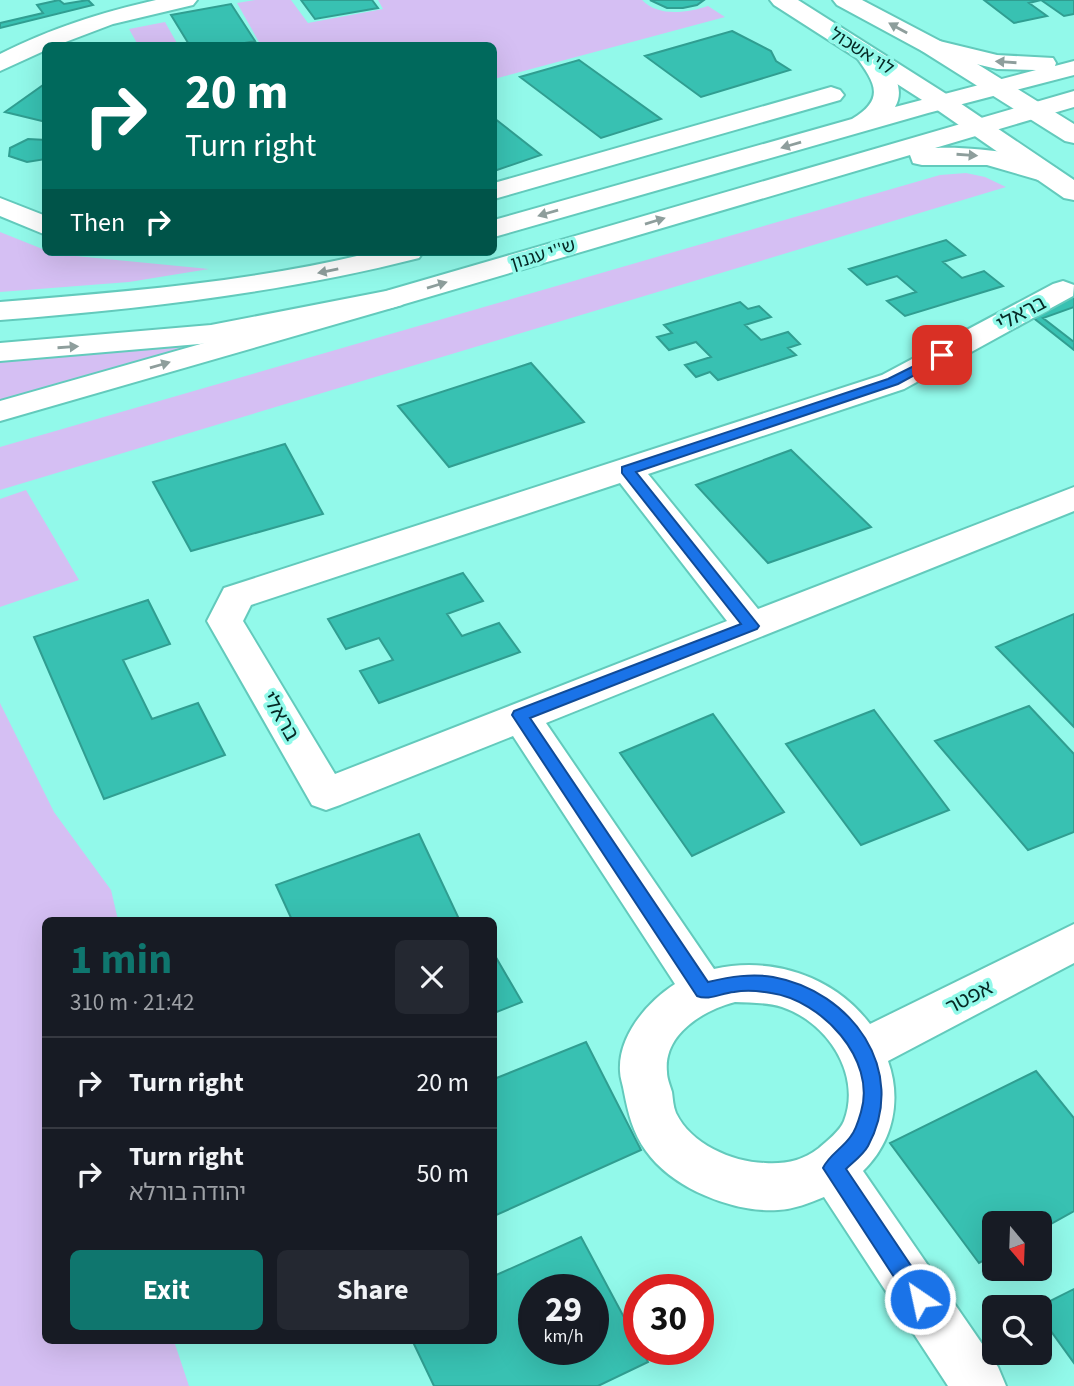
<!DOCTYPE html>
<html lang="en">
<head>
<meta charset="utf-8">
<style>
  :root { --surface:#171b24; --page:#242831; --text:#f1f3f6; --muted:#9ea1a6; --line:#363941; --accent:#0f766e }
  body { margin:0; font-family:"Source Sans 3","Noto Sans Hebrew",sans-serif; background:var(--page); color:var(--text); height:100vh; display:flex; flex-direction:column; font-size:26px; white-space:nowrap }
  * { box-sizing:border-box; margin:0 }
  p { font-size:23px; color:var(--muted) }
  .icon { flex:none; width:38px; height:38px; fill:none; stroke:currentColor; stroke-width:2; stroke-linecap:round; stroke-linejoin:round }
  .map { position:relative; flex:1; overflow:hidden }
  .details { position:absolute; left:42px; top:917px; width:455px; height:427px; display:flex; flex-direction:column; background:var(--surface); border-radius:10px; box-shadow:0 7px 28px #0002 }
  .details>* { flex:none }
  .banner { position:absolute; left:42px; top:42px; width:455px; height:214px; border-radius:10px; box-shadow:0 7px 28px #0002; background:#00695c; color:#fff; overflow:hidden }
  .needle { width:46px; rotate:161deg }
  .controls { position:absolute; left:982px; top:1211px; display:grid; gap:14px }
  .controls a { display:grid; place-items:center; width:70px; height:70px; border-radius:10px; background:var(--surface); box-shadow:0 7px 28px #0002; font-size:35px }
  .speed { position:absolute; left:518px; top:1274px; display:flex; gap:14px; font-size:35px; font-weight:700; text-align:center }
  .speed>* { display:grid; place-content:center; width:91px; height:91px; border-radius:50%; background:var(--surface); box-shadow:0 7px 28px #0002; line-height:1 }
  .speed small { font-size:18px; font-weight:400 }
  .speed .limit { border:10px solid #d22; background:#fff; color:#111 }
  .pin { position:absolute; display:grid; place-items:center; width:60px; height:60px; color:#fff; margin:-30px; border-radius:14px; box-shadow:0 4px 10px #0006 }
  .me { position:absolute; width:77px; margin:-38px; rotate:326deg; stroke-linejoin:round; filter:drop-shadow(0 0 5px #0008) }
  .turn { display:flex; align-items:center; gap:24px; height:147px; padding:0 28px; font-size:32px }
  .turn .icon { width:91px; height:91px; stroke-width:2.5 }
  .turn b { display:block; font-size:49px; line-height:60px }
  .then { display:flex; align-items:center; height:66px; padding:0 28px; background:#0003; gap:14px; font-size:26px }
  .round { display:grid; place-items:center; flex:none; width:74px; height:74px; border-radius:10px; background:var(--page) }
  .headline { display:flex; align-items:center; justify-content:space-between; height:119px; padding:0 28px }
  h1 { font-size:42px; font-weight:700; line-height:52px; color:var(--accent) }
  .button { display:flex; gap:14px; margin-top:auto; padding:14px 28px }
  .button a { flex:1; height:80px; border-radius:10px; background:var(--accent); color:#fff; font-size:28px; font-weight:700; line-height:80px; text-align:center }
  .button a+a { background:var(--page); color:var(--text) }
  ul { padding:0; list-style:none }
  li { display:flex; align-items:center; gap:21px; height:91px; padding:0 28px; border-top:2px solid var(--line) }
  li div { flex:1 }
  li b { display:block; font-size:26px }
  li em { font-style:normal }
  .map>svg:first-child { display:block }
</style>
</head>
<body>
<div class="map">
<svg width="1074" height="1386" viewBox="0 0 1074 1386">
  <rect width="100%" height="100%" fill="#92f9ea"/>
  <path fill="#d5bff3" d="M255,0H291L308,23L383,9L378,0H642C658,17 687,13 708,6L725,17L494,79V46L242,45L259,42L237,3Z
    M165,22L178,45H138L129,29Z
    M966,173L985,177L1006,187L0,490V447L940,175Z
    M0,232L55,254L209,269L129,282L0,292Z
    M236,339L0,403V360Z
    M26,490L79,580L0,607V499Z
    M0,703L54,812L111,890L118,920H46V1340L174,1341L189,1386H0Z"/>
  <path fill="#38c1b2" stroke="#309e91" stroke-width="2" fill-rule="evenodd" d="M59,0L64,4L88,0L93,5L0,28V23L43,13L37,5Z
    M301,0H372L378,8L315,19Z
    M650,0H704L697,5L683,8H667Z
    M984,0H1074V14L1064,16L1041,0L1029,3L1047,16L1014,23Z
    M231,4L255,41L229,46H190L171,15Z
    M732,31L771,51L776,61L790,70L701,97L645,56Z
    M579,60L661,119L601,138L520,77Z
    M46,83V122L5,112Z
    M494,118L541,155L494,171Z
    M28,139L46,140V159L27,162L9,156L10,148Z
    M946,240L965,255L943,262L962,278L984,271L1003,286L905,316L887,301L916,292L897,276L867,285L849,269Z
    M1074,296V350L1026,312Z
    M740,302L748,309L759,306L771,317L745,325L761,340L788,332L800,344L788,348L796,355L718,380L710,372L696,377L685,365L711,357L696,342L669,350L657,337L672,333L664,325Z
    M1074,307V342L1043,318Z
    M531,363L584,422L449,467L398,406Z
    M285,444L323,514L191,551L153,482Z
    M791,450L871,527L768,563L696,485Z
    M463,573L483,601L447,614L462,636L499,623L520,652L379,703L360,671L393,660L379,638L346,649L328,619Z
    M148,600L170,644L123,660L152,719L198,703L225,755L104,799L34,637Z
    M1074,614V727L996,647Z
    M1029,706L1074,754V832L1028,850L935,741Z
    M874,710L949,810L861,845L786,744Z
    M713,714L784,812L692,856L620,753Z
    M419,834L459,919L292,920L276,885Z
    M494,954L522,1002L494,1013Z
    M586,1042L641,1150L494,1216V1079Z
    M1036,1071L1074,1118V1211L1040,1230V1223H994V1255L979,1263L890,1143Z
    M581,1237L648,1362L598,1386H434L412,1340H494V1276ZM534,1290H593V1349H534Z
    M1074,1289V1363L1040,1316L1038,1307Z"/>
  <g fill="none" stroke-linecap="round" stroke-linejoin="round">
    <defs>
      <path id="minor" d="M156,0H197L193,5L113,24L55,46H46V50L0,71V54C52,28 99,13 156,0Z
        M770,0H798L951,97L1074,180V200L1064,198L933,107L774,5Z
        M833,0H862L940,41L1074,124V143L1065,141L922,51L837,5Z
        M831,87L840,90L844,95L840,100L494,199V183Z
        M0,198L46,216V235L0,216Z
        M1063,281L1074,285L1073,296L904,389L648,474L758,609L1074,487V511L546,723L714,969C772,956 834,976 870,1024L1074,924V963L888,1061C902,1100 893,1142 863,1171L998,1367L1006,1386H948L824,1197C809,1203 795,1209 778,1210C733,1213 672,1188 646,1151C633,1133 628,1113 624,1092C623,1085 620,1078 620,1071C618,1036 647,1002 675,984L513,736L340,805L326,810L312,805L207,621L224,588L882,375L1053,284ZM620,483L727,621L335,774L243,621L251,605ZM735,1002C751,1003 767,1002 782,1007C827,1022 862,1074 844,1121C840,1131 827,1141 819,1148C802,1161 786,1164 765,1163C732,1162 691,1144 676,1113C673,1106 673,1099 672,1092C670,1085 667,1079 667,1072C663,1034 704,1010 735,1002Z"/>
      <path id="major" d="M931,39L997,55L1053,58L1056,63L1055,66L1074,61V75L928,113L494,237V220L852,119C887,98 874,82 855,55L858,50L867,48L876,50C889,66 907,86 895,107L1036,70L997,69L922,51L919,46L922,41Z
        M1074,91V107L935,148C963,146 1047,152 1063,175L1059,181L1049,183L987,165H922L913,163L910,155L391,308L211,343L0,361V343L211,325L386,291Z
        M374,252H423L419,258C281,293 142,309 0,320V302C125,292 252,282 374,252Z"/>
      <path id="highway" d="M391,290L402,293L406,299L402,305L0,421V401Z"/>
    </defs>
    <use href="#minor" stroke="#63cabc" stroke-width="4"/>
    <use href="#major" stroke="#63cabc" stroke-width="4"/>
    <use href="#highway" stroke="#63cabc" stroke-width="4"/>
    <use href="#minor" fill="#fff" fill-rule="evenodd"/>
    <use href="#major" fill="#fff" fill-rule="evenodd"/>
    <use href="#highway" fill="#fff" fill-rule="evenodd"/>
  </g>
  <defs><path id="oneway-solid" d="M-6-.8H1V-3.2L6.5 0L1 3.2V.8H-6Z" transform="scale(1.75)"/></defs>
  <g fill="#8e9e9c">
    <use href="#oneway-solid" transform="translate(898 28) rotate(-151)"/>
    <use href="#oneway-solid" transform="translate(1006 62) rotate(-176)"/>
    <use href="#oneway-solid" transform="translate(791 145) rotate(164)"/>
    <use href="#oneway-solid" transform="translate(967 155) rotate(4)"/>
    <use href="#oneway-solid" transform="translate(548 213) rotate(164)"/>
    <use href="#oneway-solid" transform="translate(655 221) rotate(-17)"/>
    <use href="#oneway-solid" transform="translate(328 271) rotate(168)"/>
    <use href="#oneway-solid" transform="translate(437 285) rotate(-17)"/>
    <use href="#oneway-solid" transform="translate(68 347) rotate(-4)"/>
    <use href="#oneway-solid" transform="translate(160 365) rotate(-16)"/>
  </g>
  <path fill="#1a73e8" stroke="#114b97" stroke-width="2" d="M942,352L946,353V358L898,384L636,472L759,626L757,629L530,718L708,982C730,977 751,973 773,977C851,991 909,1070 868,1146C863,1155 853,1162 846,1169L928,1291L931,1299L928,1306L920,1309L913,1306L823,1168C829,1155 843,1148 851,1136C856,1130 859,1119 861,1112C877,1059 821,1000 771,993C760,991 745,990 734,992C721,993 709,1001 697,996L512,715L514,711L741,624L622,473V467L888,379Z"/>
  <g text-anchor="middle" stroke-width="7" stroke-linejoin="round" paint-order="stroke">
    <g font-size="18" fill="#052824" stroke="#92f9ea">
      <text transform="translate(862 51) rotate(32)" y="6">לוי אשכול</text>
      <text transform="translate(543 254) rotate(-17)" y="6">ש''י עגנון</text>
    </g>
    <g font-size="21" fill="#052824" stroke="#92f9ea">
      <text transform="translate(1021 313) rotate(-28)" y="7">בראלי</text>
      <text transform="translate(281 716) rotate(60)" y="7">בראלי</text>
      <text transform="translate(969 997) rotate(-27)" y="7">אפטר</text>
    </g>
  </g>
</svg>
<div class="controls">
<a><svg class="needle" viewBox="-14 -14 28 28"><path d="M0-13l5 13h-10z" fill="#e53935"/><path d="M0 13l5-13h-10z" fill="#9ea1a6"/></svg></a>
<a><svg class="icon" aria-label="search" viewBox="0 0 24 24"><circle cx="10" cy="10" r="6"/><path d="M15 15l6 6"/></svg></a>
</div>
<div class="speed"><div>29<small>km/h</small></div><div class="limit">30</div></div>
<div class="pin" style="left:942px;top:355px;background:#d93025"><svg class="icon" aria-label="arrive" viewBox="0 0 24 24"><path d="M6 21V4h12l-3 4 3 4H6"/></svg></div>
<svg class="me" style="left:920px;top:1299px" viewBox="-20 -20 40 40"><circle r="17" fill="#1a73e8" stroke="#fff" stroke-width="3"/><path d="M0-11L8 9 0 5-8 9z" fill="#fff"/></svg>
<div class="banner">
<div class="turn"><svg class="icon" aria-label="right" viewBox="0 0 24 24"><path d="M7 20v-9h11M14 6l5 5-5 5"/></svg><div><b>20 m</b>Turn right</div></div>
<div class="then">Then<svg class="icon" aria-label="right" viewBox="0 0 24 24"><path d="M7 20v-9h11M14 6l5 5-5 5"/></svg></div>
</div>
<section class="details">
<div class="headline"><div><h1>1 min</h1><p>310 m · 21:42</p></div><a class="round"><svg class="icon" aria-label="close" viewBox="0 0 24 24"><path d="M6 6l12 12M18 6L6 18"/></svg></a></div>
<ul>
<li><svg class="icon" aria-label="right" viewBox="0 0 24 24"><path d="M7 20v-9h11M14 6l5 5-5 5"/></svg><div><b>Turn right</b></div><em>20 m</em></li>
<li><svg class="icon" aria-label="right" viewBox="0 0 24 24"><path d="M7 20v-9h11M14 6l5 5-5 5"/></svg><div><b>Turn right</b><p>יהודה בורלא</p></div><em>50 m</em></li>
</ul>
<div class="button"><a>Exit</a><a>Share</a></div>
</section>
</div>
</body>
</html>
